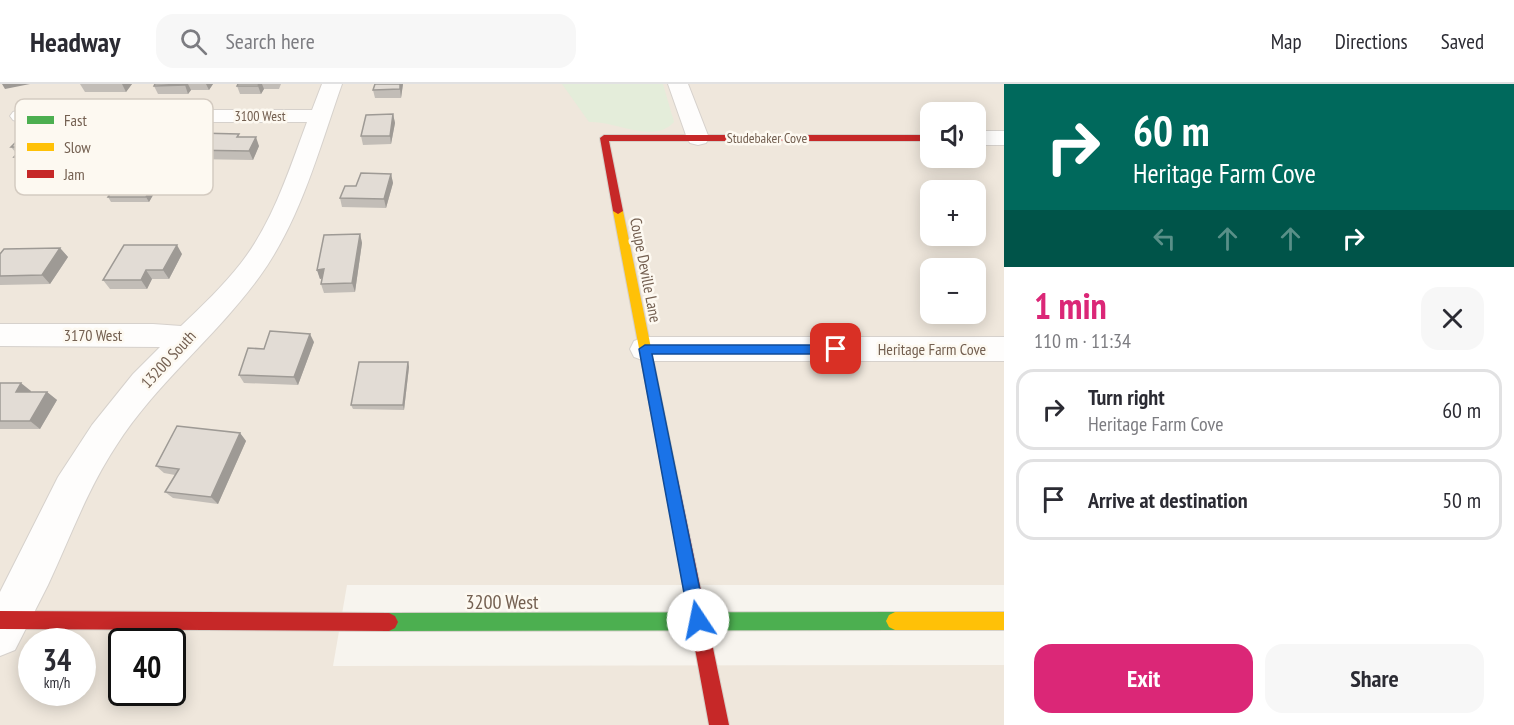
<!DOCTYPE html>
<html lang="en">
<head>
<meta charset="utf-8">
<style>
  :root { --surface:#fff; --page:#f7f7f7; --text:#2b2b33; --muted:#7c7c81; --line:#e1e1e2; --accent:#db2777 }
  body { margin:0; font-family:"PT Sans Narrow",sans-serif; background:var(--page); color:var(--text); height:100vh; display:flex; flex-direction:column; font-size:22px; white-space:nowrap }
  * { box-sizing:border-box; margin:0 }
  p { font-size:20px; color:var(--muted) }
  .icon { flex:none; width:33px; height:33px; fill:none; stroke:currentColor; stroke-width:2; stroke-linecap:round; stroke-linejoin:round }
  .map { position:relative; flex:1; overflow:hidden }
  .panel { display:flex; flex-direction:column; background:var(--surface); width:510px }
  .panel>* { flex:none }
  .top-card { background:#00695c; color:#fff; overflow:hidden }
  .controls { position:absolute; left:920px; top:18px; display:grid; gap:12px }
  .controls a { display:grid; place-items:center; width:66px; height:66px; border-radius:12px; background:var(--surface); box-shadow:0 3px 15px #0003; font-size:30px }
  .speed { position:absolute; left:18px; top:544px; display:flex; gap:12px; font-size:30px; font-weight:700; text-align:center }
  .speed>* { display:grid; place-content:center; width:78px; height:78px; border-radius:50%; background:var(--surface); box-shadow:0 3px 15px #0003; line-height:1 }
  .speed small { font-size:15px; font-weight:400 }
  .speed .limit { border:3px solid #111; border-radius:9px; background:#fff; color:#111 }
  .pin { position:absolute; display:grid; place-items:center; width:51px; height:51px; color:#fff; margin:-26px; border-radius:12px; box-shadow:0 3px 9px #0006 }
  .me { position:absolute; width:66px; margin:-33px; rotate:349deg; stroke-linejoin:round; filter:drop-shadow(0 0 4px #0008) }
  .turn { display:flex; align-items:center; gap:21px; height:126px; padding:0 30px; font-size:27px }
  .turn .icon { width:78px; height:78px; stroke-width:2.5 }
  .turn b { display:block; font-size:42px; line-height:51px }
  .lanes { display:flex; align-items:center; height:57px; padding:0 30px; background:#0003; justify-content:center; gap:30px; direction:ltr }
  .lanes .off { opacity:.35 }
  .round { display:grid; place-items:center; flex:none; width:63px; height:63px; border-radius:18px; background:var(--page) }
  .headline { display:flex; align-items:center; justify-content:space-between; height:102px; padding:0 30px }
  h1 { font-size:36px; font-weight:800; line-height:45px; color:var(--accent) }
  .button { display:flex; gap:12px; margin-top:auto; padding:12px 30px }
  .button a { flex:1; height:69px; border-radius:18px; background:var(--accent); color:#fff; font-size:24px; font-weight:800; line-height:69px; text-align:center }
  .button a+a { background:var(--page); color:var(--text) }
  ul { padding:0; list-style:none }
  li { display:flex; align-items:center; gap:18px; height:81px; margin:0 12px 9px; padding:0 18px; border:3px solid var(--line); border-radius:18px }
  li div { flex:1 }
  li b { display:block; font-size:22px }
  li em { font-style:normal }
  header { display:flex; align-items:center; gap:36px; box-sizing:border-box; height:84px; padding:0 30px; background:var(--surface); border-bottom:2px solid var(--line) }
  header strong { font-size:28px }
  nav { display:flex; gap:33px; margin-inline-start:auto; font-size:21px }
  .search { width:420px; height:54px; background:var(--page); display:flex; align-items:center; gap:15px; box-sizing:border-box; padding:0 21px; border-radius:18px; color:var(--muted); font-size:22px }
  main { display:flex; flex:1; min-height:0 }
  .map>svg:first-child { display:block }
</style>
</head>
<body>
<header>
<strong>Headway</strong>
<div class="search"><svg class="icon" aria-label="search" viewBox="0 0 24 24"><circle cx="10" cy="10" r="6"/><path d="M15 15l6 6"/></svg>Search here</div>
<nav><a>Map</a><a>Directions</a><a>Saved</a></nav>
</header>
<main>
<div class="map">
<svg width="1004" height="641" viewBox="0 0 1004 641">
  <rect width="100%" height="100%" fill="#f7f4ee"/>
  <path fill="#efe7dc" fill-rule="evenodd" d="M0,0H1004V501H347L333,582L1004,581V641H0ZM930,28H975V74H930ZM930,106H975V152H930ZM930,184H975V230H930ZM32,558H82V609H32ZM122,558H172V609H122Z"/>
  <path fill="#e4edda" d="M562,0H663L674,38C653,61 615,36 589,38Z"/>
  <g fill="none" stroke-linecap="round" stroke-linejoin="round">
    <defs>
      <path id="street" d="M322,0H342C319,65 301,135 260,192C216,253 156,299 116,362C87,406 70,454 48,501C37,523 26,544 15,566L0,572V508L58,393L92,341L133,290L160,263L0,262V240H153L181,242C202,222 223,202 241,179C273,138 289,86 307,38H20L13,36L10,32L13,28L20,26H312Z
        M668,0H688L709,54L706,59L698,61L690,59L687,54Z
        M975,47H1004V61H975Z
        M645,253H1004V277H645L634,273L630,265L634,257Z"/>
      <path id="fast" d="M895,528L901,531L904,537L901,543L895,546L389,547L383,544L380,538L383,532L389,529Z"/>
      <path id="slow" d="M618,124L623,127L678,396L676,401L671,403L666,401L664,396L613,127Z
        M895,528H1004V546H895L889,543L886,537L889,531Z"/>
      <path id="jam" d="M604,51H930V57H609L623,127L618,130L613,127L600,54Z
        M671,389L676,391L678,396L729,641H709L664,396L666,391Z
        M0,527L389,529L395,532L398,538L395,544L389,547L0,545Z"/>
    </defs>
    <use href="#street" stroke="#d6d1cc" stroke-width="2"/>
    <use href="#fast" stroke="#d5d0c9" stroke-width="2"/>
    <use href="#slow" stroke="#d5d0c9" stroke-width="2"/>
    <use href="#jam" stroke="#d5d0c9" stroke-width="2"/>
    <use href="#street" fill="#fefdfc" fill-rule="evenodd"/>
    <use href="#fast" fill="#4caf50" fill-rule="evenodd"/>
    <use href="#slow" fill="#ffc107" fill-rule="evenodd"/>
    <use href="#jam" fill="#c62828" fill-rule="evenodd"/>
  </g>
  <path fill="#c2bdb7" d="M80,0H132L126,8H85Z
    M155,0H213L209,6H191L188,10H158L154,2Z
    M238,0H281L279,5H264L261,10H240L237,2Z
    M375,0H403L401,14H375L373,6Z
    M393,30L395,39L391,60L363,61L361,52Z
    M168,51L173,60L151,93L114,92L109,83L111,80H106L100,71Z
    M241,53L259,62L253,76L191,75L187,66Z
    M62,57L77,66L63,82H21L14,73L17,70L11,63Z
    M391,90L393,99L386,124L342,123L340,114L356,102Z
    M156,96L159,101L149,118H111L108,113Z
    M360,150L362,159L355,208L324,209L321,200L322,194L320,195L317,186Z
    M60,164L68,173L50,200L0,201V170Z
    M182,170L169,195H152L147,205H110L103,196Z
    M314,258L298,301L244,299L239,291L264,265Z
    M408,278L409,283L404,326L353,325L351,321Z
    M0,299L31,307V308H47L57,316L40,345H0Z
    M240,349L246,357L218,420L173,414L165,408L175,391L164,389L156,382Z"/>
  <path fill="#9e9a95" d="M2,0H30L5,5Z
    M122,0H132L126,8Z
    M185,0H188L191,6L188,10L185,1Z
    M206,0H213L209,6Z
    M259,0H262L264,5L261,10L258,2Z
    M400,0H403L401,14L400,5Z
    M393,30L395,39L391,60L390,52Z
    M58,51L64,60L53,57Z
    M168,51L173,60L151,93L146,84Z
    M256,53L259,62L253,76L249,67Z
    M71,57L77,66L63,82L57,73Z
    M391,90L393,99L386,124L384,115Z
    M156,96L159,101L149,118L146,113Z
    M360,150L362,159L355,208L352,199Z
    M177,161L182,170L169,195L163,186Z
    M60,164L68,173L50,200L42,191Z
    M324,185L327,193L320,195L317,186Z
    M146,186L152,195L147,205L141,196Z
    M310,250L314,258L298,301L294,293Z
    M408,278L409,283L404,326L403,321Z
    M21,299L31,307L26,316L16,308Z
    M47,308L57,316L40,345L30,337Z
    M240,349L246,357L218,420L211,413Z"/>
  <path fill="#e2dcd5" stroke="#9e9a95" stroke-width="1.5" d="M155,0H185V1L154,2Z
    M238,0H259L258,2H237Z
    M375,0H400V5L373,6Z
    M393,30L390,52H361L366,31Z
    M197,49L239,50L237,53H256L249,67L187,66Z
    M23,51H58L53,57H71L57,73H14L23,63H11Z
    M361,89L391,90L384,115L340,114L345,102H356Z
    M119,96H156L146,113H108Z
    M360,150L352,199L321,200L324,185L317,186L324,151Z
    M124,161H177L163,186H146L141,196H103Z
    M60,164L42,191L0,192V170L4,165Z
    M270,247L310,250L294,293L239,291L248,264L264,265Z
    M359,278H408L403,321H351Z
    M0,299H21L16,308H47L30,337H0Z
    M177,342L240,349L211,413L165,408L179,385L156,382Z"/>
  <path fill="#1a73e8" stroke="#114b97" stroke-width="1.5" d="M645,261H836L843,265L836,270H652L706,536L704,542L698,545L691,542L689,536L639,265Z"/>
  <g text-anchor="middle" stroke-width="5" stroke-linejoin="round" paint-order="stroke">
    <g font-size="14" fill="#735f50" stroke="#fdf9f1">
      <text x="260" y="37">3100 West</text>
      <text x="767" y="59">Studebaker Cove</text>
    </g>
    <g font-size="16" fill="#735f50" stroke="#fdf9f1">
      <text transform="translate(646 186) rotate(79)" y="6">Coupe Deville Lane</text>
      <text x="93" y="257">3170 West</text>
      <text x="932" y="271">Heritage Farm Cove</text>
      <text transform="translate(168 275) rotate(-47)" y="6">13200 South</text>
    </g>
    <g font-size="20" fill="#735f50" stroke="#fdf9f1">
      <text x="502" y="525">3200 West</text>
    </g>
  </g>
  <rect x="15" y="15" width="198" height="96" rx="9" fill="#fdf9f1" stroke="#d4cbc1" stroke-width="1.5"/>
  <rect x="27" y="32" width="27" height="8" fill="#4caf50"/>
  <rect x="27" y="59" width="27" height="8" fill="#ffc107"/>
  <rect x="27" y="86" width="27" height="8" fill="#c62828"/>
  <g font-size="16" fill="#735f50">
    <text x="64" y="42">Fast</text>
    <text x="64" y="69">Slow</text>
    <text x="64" y="96">Jam</text>
  </g>
</svg>
<div class="controls">
<a><svg class="icon" aria-label="sound" viewBox="0 0 24 24"><path d="M4 9h4l5-4v14l-5-4H4zM17 9q2 3 0 6"/></svg></a>
<a>+</a>
<a>−</a>
</div>
<div class="speed"><div>34<small>km/h</small></div><div class="limit">40</div></div>
<div class="pin" style="left:836px;top:265px;background:#d93025"><svg class="icon" aria-label="arrive" viewBox="0 0 24 24"><path d="M6 21V4h12l-3 4 3 4H6"/></svg></div>
<svg class="me" style="left:698px;top:536px" viewBox="-20 -20 40 40"><circle r="19" fill="#fff"/><path d="M0-13L10 11 0 6-10 11z" fill="#1a73e8"/></svg>
</div>
<section class="panel">
<div class="top-card">
<div class="turn"><svg class="icon" aria-label="right" viewBox="0 0 24 24"><path d="M7 20v-9h11M14 6l5 5-5 5"/></svg><div><b>60 m</b>Heritage Farm Cove</div></div>
<div class="lanes"><svg class="icon off" aria-label="left" viewBox="0 0 24 24"><path d="M17 20v-9H6M10 6l-5 5 5 5"/></svg><svg class="icon off" aria-label="ahead" viewBox="0 0 24 24"><path d="M12 20V5M6 11l6-6 6 6"/></svg><svg class="icon off" aria-label="ahead" viewBox="0 0 24 24"><path d="M12 20V5M6 11l6-6 6 6"/></svg><svg class="icon" aria-label="right" viewBox="0 0 24 24"><path d="M7 20v-9h11M14 6l5 5-5 5"/></svg></div>
</div>
<div class="headline"><div><h1>1 min</h1><p>110 m · 11:34</p></div><a class="round"><svg class="icon" aria-label="close" viewBox="0 0 24 24"><path d="M6 6l12 12M18 6L6 18"/></svg></a></div>
<ul>
<li><svg class="icon" aria-label="right" viewBox="0 0 24 24"><path d="M7 20v-9h11M14 6l5 5-5 5"/></svg><div><b>Turn right</b><p>Heritage Farm Cove</p></div><em>60 m</em></li>
<li><svg class="icon" aria-label="arrive" viewBox="0 0 24 24"><path d="M6 21V4h12l-3 4 3 4H6"/></svg><div><b>Arrive at destination</b></div><em>50 m</em></li>
</ul>
<div class="button"><a>Exit</a><a>Share</a></div>
</section>
</main>
</body>
</html>
